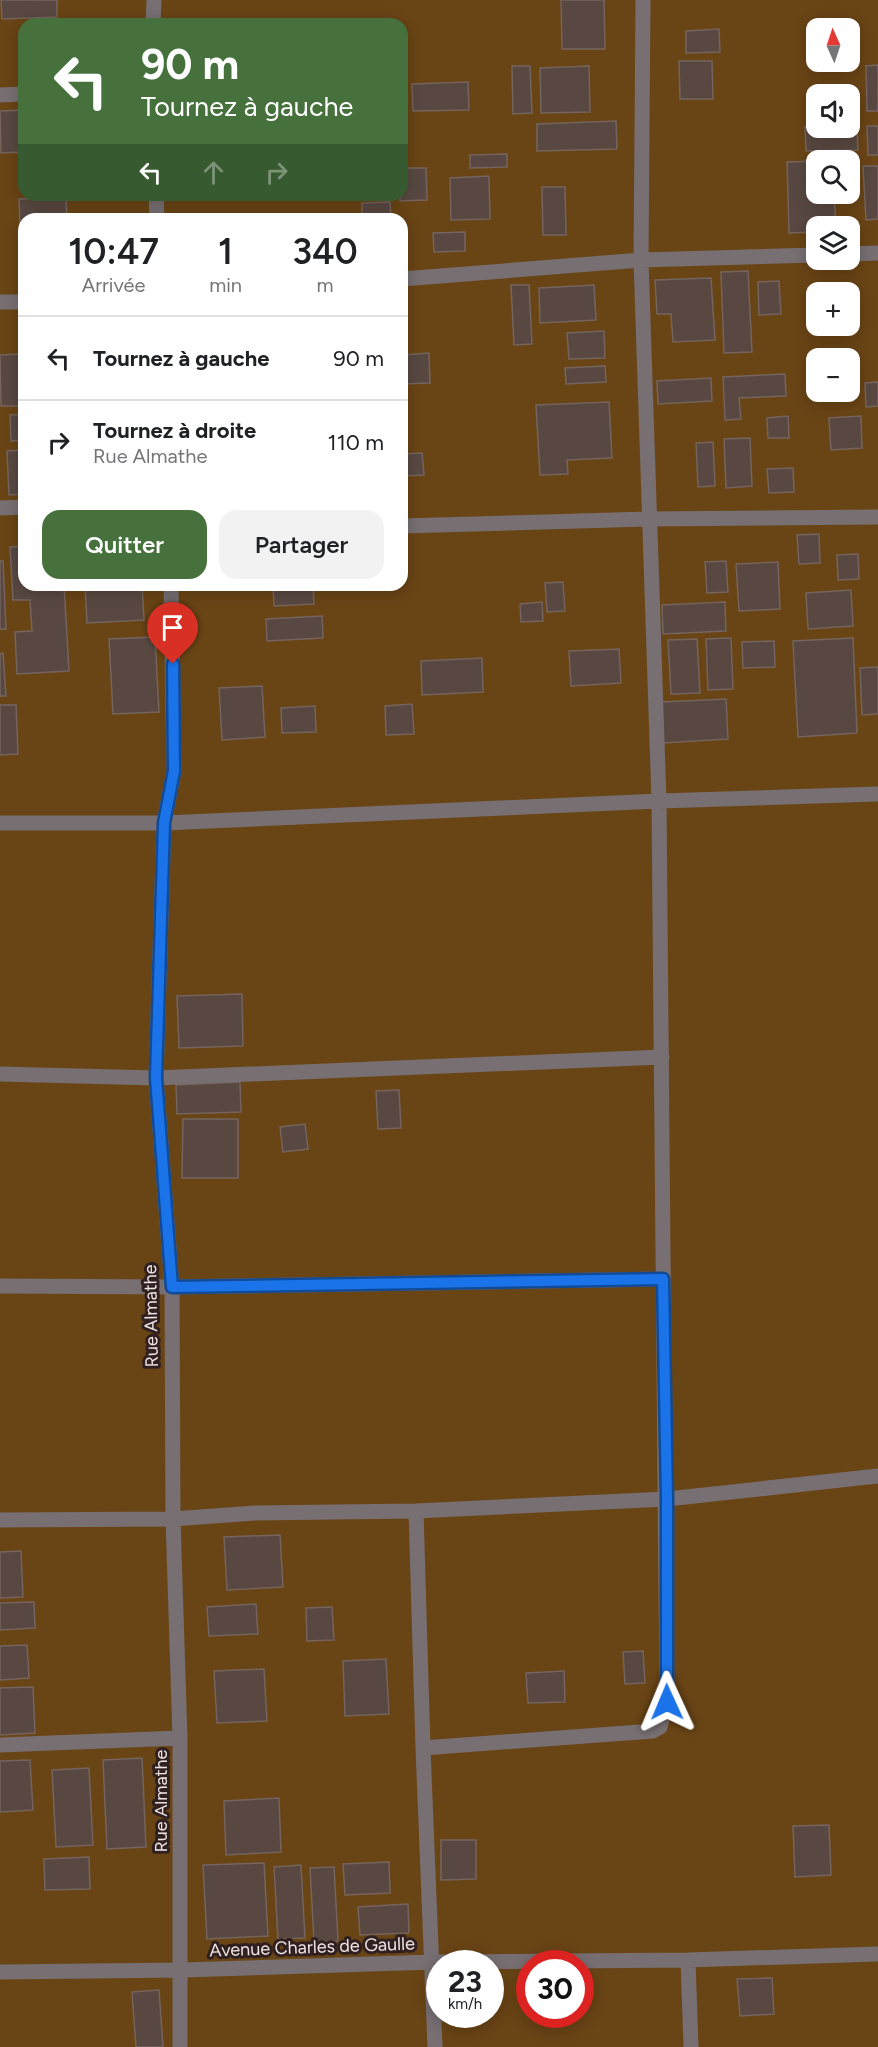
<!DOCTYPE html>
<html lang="fr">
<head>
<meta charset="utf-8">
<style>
  :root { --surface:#fff; --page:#f2f2f2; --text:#202124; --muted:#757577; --line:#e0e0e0; --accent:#46713d }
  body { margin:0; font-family:Figtree,sans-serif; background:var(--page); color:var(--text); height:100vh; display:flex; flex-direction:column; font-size:22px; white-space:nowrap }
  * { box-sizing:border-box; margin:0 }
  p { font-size:20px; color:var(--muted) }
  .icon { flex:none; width:33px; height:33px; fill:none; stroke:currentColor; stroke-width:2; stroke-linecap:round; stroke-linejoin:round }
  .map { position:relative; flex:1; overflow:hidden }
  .side { position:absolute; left:18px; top:213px; width:390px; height:378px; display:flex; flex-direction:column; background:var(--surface); border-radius:18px; box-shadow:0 3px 15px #0003 }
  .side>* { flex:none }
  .banner { position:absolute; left:18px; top:18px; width:390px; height:183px; border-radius:18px; box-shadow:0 3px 15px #0003; background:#46713d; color:#fff; overflow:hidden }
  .needle { width:39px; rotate:357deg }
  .fabs { position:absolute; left:806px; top:18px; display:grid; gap:12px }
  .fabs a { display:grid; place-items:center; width:54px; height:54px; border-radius:12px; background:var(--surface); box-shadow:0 3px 15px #0003; font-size:30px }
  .speed { position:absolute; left:426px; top:1950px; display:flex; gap:12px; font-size:30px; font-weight:700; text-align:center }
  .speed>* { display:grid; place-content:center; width:78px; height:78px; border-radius:50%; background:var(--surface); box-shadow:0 3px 15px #0003; line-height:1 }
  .speed small { font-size:15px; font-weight:400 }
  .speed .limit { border:9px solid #d22; background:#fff; color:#111 }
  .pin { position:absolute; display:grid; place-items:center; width:51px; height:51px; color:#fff; margin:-62px -26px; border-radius:50% 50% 50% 0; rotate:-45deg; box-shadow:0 0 6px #0007 }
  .pin .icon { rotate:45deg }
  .me { position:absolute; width:66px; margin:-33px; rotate:359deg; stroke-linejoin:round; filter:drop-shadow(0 0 4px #0008) }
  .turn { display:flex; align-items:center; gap:21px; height:126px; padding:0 24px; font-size:27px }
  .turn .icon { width:78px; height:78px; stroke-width:2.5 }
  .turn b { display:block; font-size:42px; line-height:51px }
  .lanes { display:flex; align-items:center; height:57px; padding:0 24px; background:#0003; justify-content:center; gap:30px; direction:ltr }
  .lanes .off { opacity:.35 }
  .eta { display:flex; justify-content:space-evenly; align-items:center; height:102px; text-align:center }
  .eta b { font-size:36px; font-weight:600; line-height:42px }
  .primary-button { display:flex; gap:12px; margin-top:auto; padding:12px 24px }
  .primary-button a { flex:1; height:69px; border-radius:18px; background:var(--accent); color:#fff; font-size:24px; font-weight:600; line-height:69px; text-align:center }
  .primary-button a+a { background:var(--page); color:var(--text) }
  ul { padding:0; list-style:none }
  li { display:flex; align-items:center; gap:18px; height:84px; padding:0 24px; border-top:2px solid var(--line) }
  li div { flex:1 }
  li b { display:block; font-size:22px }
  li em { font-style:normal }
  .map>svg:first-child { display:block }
</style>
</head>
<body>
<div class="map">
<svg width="878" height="2047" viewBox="0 0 878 2047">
  <rect width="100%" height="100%" fill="#3a2a29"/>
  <path fill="#694415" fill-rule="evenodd" d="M0,0H878V2047H0ZM24,24H402V195H24ZM816,28H849V62H816ZM816,94H849V128H816ZM816,160H849V194H816ZM24,219H402V585H24ZM816,226H849V260H816ZM816,292H849V326H816ZM816,358H849V392H816ZM440,1964H490V2014H440ZM530,1964H580V2014H530Z"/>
  <path fill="#584841" stroke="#75645d" stroke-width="1.5" d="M1,0H57V17L2,19Z
    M561,0H604L605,49H562Z
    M719,29L720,52L686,53V31Z
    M679,61H712L713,99H680Z
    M878,65V111H867L866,66Z
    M512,66H530L532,113L513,114Z
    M589,66L590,112L541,113L540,68Z
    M468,82L469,110L413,111L412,84Z
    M24,110V152L1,153L0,111Z
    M616,121L617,149L537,151V124Z
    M849,125H857L858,150L806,151L805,127L849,128Z
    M867,126H878V155H868Z
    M507,154V167L470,168V155Z
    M816,161V194H834L836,226H816V232L789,233L787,162Z
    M863,166H878V219L866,220Z
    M402,168H426L427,200L400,201V195H402Z
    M489,176L490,219L451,220L450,178Z
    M542,187H565L566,235H543Z
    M329,195H376V196L329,198Z
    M66,198L67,219H24V226H20L19,199Z
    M390,202L391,219H362V203Z
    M465,232V251L434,252L433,233Z
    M748,271L752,352L724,353L721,272Z
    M711,278L715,340L673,342L671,314H657L655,280Z
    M779,281L781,314L759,315L758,282Z
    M511,285H529L532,344L514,345Z
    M594,285L596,320L540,323L539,288Z
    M604,331L605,358L569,359L567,333Z
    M429,353L430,383L402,384V355Z
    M19,354L21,406H1L0,355Z
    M605,366L606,382L566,384L565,368Z
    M785,374L786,396L739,398L741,419L725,420L723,377Z
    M711,378L712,401L658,404L657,381Z
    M878,382V406L866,407L865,383Z
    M609,402L612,458L567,460L568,474L540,475L536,405Z
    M24,414V440L11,441L10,415Z
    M788,416L789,438H768L767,418Z
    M861,416L862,448L831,450L829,418Z
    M750,438L752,486L726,488L724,439Z
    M713,442L715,486L698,487L696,443Z
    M24,450V494L9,495L7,451Z
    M422,453L424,475L402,476V454Z
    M793,468L794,492L769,493L767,469Z
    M819,534L820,563L799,564L797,535Z
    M24,546V585H64L69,671L17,674L15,632L32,631L30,600H13L10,547Z
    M858,554L859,579L838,580L837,555Z
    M0,561H3L6,629H0Z
    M726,561L728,592L707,593L705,562Z
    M778,562L780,609L739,611L736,564Z
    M563,582L565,611L547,612L545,583Z
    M85,585H142L144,620L87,623Z
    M273,585H313L314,604L274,606Z
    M851,590L853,626L808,629L806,593Z
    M542,602L543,621L521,622L520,604Z
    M725,602L726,631L663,634L662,605Z
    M322,616L323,638L267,641L266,619Z
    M155,637L159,712L113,714L109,639Z
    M731,638L733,689L708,690L706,639Z
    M853,638L857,733L798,737L793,641Z
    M697,639L700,693L671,694L668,640Z
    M774,641L775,667L743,668L742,642Z
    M619,649L621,683L571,686L569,651Z
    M3,653L6,696H0V654Z
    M482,658L483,692L422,695L421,661Z
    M878,667V714L862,715L860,668Z
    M262,686L265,737L222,740L219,688Z
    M726,699L728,739L663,743L661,702Z
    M412,704L414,734L386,735L385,706Z
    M0,705H16L18,754L0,755Z
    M315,706L316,732L282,733L281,708Z
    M242,994L243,1046L179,1048L177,996Z
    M240,1082L241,1112L177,1114L176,1085Z
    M399,1090L401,1128L378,1129L376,1091Z
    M183,1119H238V1178H182Z
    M305,1124L308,1149L283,1152L280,1127Z
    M280,1535L283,1587L227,1590L224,1537Z
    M21,1551L23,1597L0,1598V1552Z
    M34,1602L35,1628L0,1630V1603Z
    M256,1604L258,1634L209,1636L207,1607Z
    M332,1607L334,1640L307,1641L306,1608Z
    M27,1645L29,1678L0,1680V1646Z
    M643,1651L645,1683L625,1684L623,1652Z
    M386,1659L389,1714L345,1716L343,1661Z
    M264,1669L267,1721L217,1723L214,1671Z
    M564,1671L565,1702L528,1703L526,1673Z
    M33,1687L35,1733L0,1735V1688Z
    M142,1758L146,1847L107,1849L103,1760Z
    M30,1760L33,1810L0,1812V1761Z
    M89,1768L93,1845L56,1847L52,1770Z
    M279,1798L281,1852L226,1855L224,1801Z
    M829,1825L831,1875L795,1877L793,1826Z
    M441,1840H476V1879L441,1880Z
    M89,1857L90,1889L45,1890L44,1859Z
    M389,1862L390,1893L345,1895L343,1864Z
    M264,1863L268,1936L207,1939L203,1865Z
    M301,1865L305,1938L278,1939L274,1867Z
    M334,1867L338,1941L314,1942L310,1868Z
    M408,1904L409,1933L360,1935L358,1907Z
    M772,1978L774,2014L740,2016L737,1979Z
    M159,1990L163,2047H136L132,1992Z"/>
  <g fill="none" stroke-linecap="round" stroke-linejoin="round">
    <path stroke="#776f71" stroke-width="15" d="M153,24L154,0
      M0,95L24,94
      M156,195L157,219
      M849,254L878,253
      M402,279L641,260L816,255
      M0,302H24
      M0,508L24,507
      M402,526L649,519L878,517
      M171,585L174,771L164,823L156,1078L172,1287L173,1519L180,1738V2047
      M0,823H164L659,801L878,794
      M0,1074L156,1078L662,1057
      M0,1286L172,1287L663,1279
      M416,1511L423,1748L435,2047
      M0,1520L173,1519L255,1513L416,1511L667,1499L878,1476
      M0,1745L180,1738
      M423,1748L653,1731L660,1727L667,1702L659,801L641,260L643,0
      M688,1960L691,2047
      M0,1972L182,1970L432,1962L688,1960L878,1954"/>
  </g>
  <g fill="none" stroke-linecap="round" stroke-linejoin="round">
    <defs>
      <path id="route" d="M173,664L174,771L164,823L156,1078L172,1287L663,1279L667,1499V1702"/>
    </defs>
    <use href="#route" stroke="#114b97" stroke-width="15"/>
    <use href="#route" stroke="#1a73e8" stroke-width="10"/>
  </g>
  <g text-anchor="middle" stroke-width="6" stroke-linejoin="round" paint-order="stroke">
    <g font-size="18" fill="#eee3e3" stroke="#302020">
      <text transform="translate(151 1316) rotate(-91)" y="6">Rue Almathe</text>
      <text transform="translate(161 1801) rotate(-90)" y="6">Rue Almathe</text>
      <text transform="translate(312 1947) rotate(-2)" y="6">Avenue Charles de Gaulle</text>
    </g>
  </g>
</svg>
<div class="fabs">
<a><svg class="needle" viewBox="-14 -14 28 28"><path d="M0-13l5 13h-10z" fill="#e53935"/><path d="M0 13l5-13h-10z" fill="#757577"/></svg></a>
<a><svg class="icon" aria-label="sound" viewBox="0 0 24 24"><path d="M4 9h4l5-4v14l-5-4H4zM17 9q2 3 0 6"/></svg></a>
<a><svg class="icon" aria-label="search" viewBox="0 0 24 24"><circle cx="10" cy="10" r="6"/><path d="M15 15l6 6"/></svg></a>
<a><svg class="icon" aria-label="layers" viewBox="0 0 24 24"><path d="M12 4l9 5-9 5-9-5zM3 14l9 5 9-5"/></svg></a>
<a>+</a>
<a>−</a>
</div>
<div class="speed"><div>23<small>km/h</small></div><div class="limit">30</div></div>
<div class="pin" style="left:173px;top:664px;background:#d93025"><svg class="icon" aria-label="arrive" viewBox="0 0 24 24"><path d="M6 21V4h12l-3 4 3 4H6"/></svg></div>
<svg class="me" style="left:667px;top:1702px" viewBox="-20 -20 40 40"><path d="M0-17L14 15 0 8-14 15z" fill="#1a73e8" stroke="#fff" stroke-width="4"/></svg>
<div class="banner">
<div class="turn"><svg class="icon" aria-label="left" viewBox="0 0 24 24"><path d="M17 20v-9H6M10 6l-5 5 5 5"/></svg><div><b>90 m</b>Tournez à gauche</div></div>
<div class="lanes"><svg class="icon" aria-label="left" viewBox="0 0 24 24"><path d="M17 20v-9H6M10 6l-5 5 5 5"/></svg><svg class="icon off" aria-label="ahead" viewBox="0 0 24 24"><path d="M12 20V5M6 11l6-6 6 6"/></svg><svg class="icon off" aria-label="right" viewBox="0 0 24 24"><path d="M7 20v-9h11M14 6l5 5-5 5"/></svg></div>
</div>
<section class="side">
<div class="eta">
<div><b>10:47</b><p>Arrivée</p></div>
<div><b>1</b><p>min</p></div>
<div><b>340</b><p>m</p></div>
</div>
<ul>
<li><svg class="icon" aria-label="left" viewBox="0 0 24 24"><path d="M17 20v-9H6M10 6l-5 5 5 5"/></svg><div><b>Tournez à gauche</b></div><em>90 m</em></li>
<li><svg class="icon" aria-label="right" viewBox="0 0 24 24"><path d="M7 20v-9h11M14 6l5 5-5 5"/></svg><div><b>Tournez à droite</b><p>Rue Almathe</p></div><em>110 m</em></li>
</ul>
<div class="primary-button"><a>Quitter</a><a>Partager</a></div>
</section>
</div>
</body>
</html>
